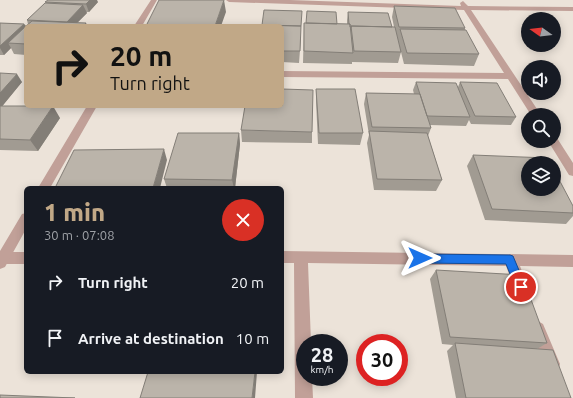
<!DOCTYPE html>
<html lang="en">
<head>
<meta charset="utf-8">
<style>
  :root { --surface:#171b24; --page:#20242c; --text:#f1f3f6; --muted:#9ea1a6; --accent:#c1a887 }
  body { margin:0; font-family:Ubuntu,sans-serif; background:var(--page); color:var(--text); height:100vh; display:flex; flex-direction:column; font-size:15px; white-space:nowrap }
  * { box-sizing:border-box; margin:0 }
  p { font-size:13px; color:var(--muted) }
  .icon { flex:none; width:22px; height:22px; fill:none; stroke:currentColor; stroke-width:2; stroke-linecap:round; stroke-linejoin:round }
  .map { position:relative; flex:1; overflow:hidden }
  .details { position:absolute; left:24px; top:186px; width:260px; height:188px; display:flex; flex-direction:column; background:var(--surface); border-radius:6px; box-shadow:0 2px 10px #0003 }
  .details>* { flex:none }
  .banner { position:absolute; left:24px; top:24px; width:260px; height:84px; border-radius:6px; box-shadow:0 2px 10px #0003; background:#c1a887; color:#111; overflow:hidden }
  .needle { width:26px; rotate:284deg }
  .fabs { position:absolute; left:521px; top:12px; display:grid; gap:8px }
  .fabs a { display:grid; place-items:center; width:40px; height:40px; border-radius:50%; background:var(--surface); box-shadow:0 2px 10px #0003; font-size:20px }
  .speed { position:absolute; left:296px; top:334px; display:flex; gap:8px; font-size:20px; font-weight:700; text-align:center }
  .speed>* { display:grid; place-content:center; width:52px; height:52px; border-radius:50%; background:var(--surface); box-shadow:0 2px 10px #0003; line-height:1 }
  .speed small { font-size:10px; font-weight:400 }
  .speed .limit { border:6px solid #d22; background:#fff; color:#111 }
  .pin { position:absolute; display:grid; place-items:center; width:34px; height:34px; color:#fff; margin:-17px; border:2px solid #fff; border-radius:50%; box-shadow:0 1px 4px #0007 }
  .me { position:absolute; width:44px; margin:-22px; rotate:90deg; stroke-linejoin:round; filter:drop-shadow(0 0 3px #0008) }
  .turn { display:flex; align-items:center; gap:14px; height:84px; padding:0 20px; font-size:18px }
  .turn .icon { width:52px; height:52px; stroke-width:2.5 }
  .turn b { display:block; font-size:28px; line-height:34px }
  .round { display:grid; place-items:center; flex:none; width:42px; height:42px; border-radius:21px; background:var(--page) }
  .overview { display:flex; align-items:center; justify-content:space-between; height:68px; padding:0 20px }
  h1 { font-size:24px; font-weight:800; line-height:30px; color:var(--accent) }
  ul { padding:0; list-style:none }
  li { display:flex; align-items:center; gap:12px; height:56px; padding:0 20px }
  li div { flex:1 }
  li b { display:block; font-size:15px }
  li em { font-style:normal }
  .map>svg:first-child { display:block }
</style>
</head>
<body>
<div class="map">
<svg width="573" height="398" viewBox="0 0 573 398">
  <rect width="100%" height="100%" fill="#ece3d9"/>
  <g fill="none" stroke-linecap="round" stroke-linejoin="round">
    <path fill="#c1a098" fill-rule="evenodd" d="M226,0H290L461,6L460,3L463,1L468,6L573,7V11L471,10L541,115H531L508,79L282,77V71L504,73L464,10L229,2Z
      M554,138H557L573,163V176L569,175L548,141H554Z
      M282,251L573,255V267L520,266L529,290L527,295L522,297L517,295L506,266L308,263L311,343H305V377H312L313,398H295L294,263H282Z
      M0,252H26V264H0Z
      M538,321L543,324L560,364L558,370L552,372L546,370L530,329L533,324Z"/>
    <path fill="#c1a098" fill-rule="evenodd" d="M151,0H157L142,26H134Z
      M87,106H97L50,188H38Z
      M26,213V229L5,267L0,269V251L22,214Z"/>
  </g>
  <path fill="#a19b92" d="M45,2H98L89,12H86L87,13L78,22L28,24L27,20L46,3Z
    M394,6L465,28V30L479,54L474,66L404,64L401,52L398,63L352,62V60V64L303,63L304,23L347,24V20L348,12L392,27H394L392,17Z
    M0,23L24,24L26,26V55L14,54L11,48L4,55H0Z
    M282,26L301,37L299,63L282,62Z
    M0,73L22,82L2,106L60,118L38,151L0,150Z
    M416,82L458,87L460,82L516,117L511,125L471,124L469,120L466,126L430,125L431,128L428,136L442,180L436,191L374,190L367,143L369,135L364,104L366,93L414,94L413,90Z
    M316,89L363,133L360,145L318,144L316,101Z
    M241,130L312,132V143L242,142Z
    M239,133L240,144L235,188H167L164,179Z
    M473,155L573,206V216L566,224L485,220L467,166Z
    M436,270L547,343L537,349L571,398H456L447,351L453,345L442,344L430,279Z"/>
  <path fill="#837e77" d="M90,0H97L98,2L89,12L86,4Z
    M224,0L226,12L221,26H215Z
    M83,5L87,13L74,26L67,22Z
    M86,23L88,26H83Z
    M24,24L26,26L8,43L11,48L4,55L0,48V46Z
    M17,74L22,82L0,109V93Z
    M53,106L60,118L38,151L30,140Z
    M239,133L240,144L235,188H234L232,180Z
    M164,149L167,160L160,188H153Z
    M255,372H257L255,398H252Z"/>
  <path fill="#bbb4aa" stroke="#837e77" d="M48,0H90L86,4L45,2Z
    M159,0H224L215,26H146Z
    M45,3L83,5L67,22L27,20Z
    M394,6L455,8L465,28L399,27Z
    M264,10L302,11L301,26L262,25Z
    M307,11L336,12L337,24L306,23Z
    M348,12L388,13L392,27L351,26L352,27H350V24H349Z
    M32,21L86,23L83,26H26Z
    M0,23L24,24L0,46Z
    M304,23L350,24L353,53L304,51Z
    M260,25L301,26L300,51H282V26H260Z
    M26,26V44L8,43Z
    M351,26L395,27L401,52L354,51Z
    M400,29L466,30L479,54L407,53Z
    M0,73L17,74L0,93Z
    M416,82L456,83L470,117L427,116Z
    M460,82L497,83L516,117L475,116Z
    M282,89L313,90L312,132L241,130L245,106H282Z
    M316,89H355L363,133H319Z
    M366,93L420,94L431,128L372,127Z
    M0,106H53L30,140L0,139Z
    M369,131L427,133L442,180L377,179Z
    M178,133H239L232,180L164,179Z
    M164,149L153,188H55L74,150Z
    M473,155L547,158L550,163H528V189H554V170L573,206V213L492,209Z
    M436,270L522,275L547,343L450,337Z
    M455,343L553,350L571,398H466Z
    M148,372H255L252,398H140Z
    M0,395L75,398H0Z"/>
  <path fill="#1a73e8" stroke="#114b97" d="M420,254L510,255L513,256L526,287L525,291L521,292L517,291L506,264L420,263L417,262L415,258L417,255Z"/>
</svg>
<div class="fabs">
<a><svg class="needle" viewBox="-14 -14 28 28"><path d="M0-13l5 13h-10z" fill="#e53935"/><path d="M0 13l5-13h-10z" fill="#9ea1a6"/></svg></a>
<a><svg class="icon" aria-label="sound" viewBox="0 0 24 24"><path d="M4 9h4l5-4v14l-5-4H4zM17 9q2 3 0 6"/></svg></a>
<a><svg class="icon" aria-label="search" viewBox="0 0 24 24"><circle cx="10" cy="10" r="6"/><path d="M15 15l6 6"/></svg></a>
<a><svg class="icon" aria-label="layers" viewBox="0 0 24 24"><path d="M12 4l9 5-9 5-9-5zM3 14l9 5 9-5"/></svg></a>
</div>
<div class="speed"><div>28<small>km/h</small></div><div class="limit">30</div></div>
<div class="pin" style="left:521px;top:287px;background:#d93025"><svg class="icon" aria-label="arrive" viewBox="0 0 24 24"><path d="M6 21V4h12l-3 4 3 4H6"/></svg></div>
<svg class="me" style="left:420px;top:258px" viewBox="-20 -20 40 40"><path d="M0-17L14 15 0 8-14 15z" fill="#1a73e8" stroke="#fff" stroke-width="4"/></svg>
<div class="banner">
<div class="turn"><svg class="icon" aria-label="right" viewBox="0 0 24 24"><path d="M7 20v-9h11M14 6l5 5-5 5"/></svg><div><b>20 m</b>Turn right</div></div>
</div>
<section class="details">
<div class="overview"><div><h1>1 min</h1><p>30 m · 07:08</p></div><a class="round" style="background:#d93025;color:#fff"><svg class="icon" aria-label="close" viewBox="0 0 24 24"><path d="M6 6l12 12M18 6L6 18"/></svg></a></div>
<ul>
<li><svg class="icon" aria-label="right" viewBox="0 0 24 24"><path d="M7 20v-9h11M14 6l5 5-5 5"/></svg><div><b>Turn right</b></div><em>20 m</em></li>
<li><svg class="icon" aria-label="arrive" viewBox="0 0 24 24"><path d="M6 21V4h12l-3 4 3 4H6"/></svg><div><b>Arrive at destination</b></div><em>10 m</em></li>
</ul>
</section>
</div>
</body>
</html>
